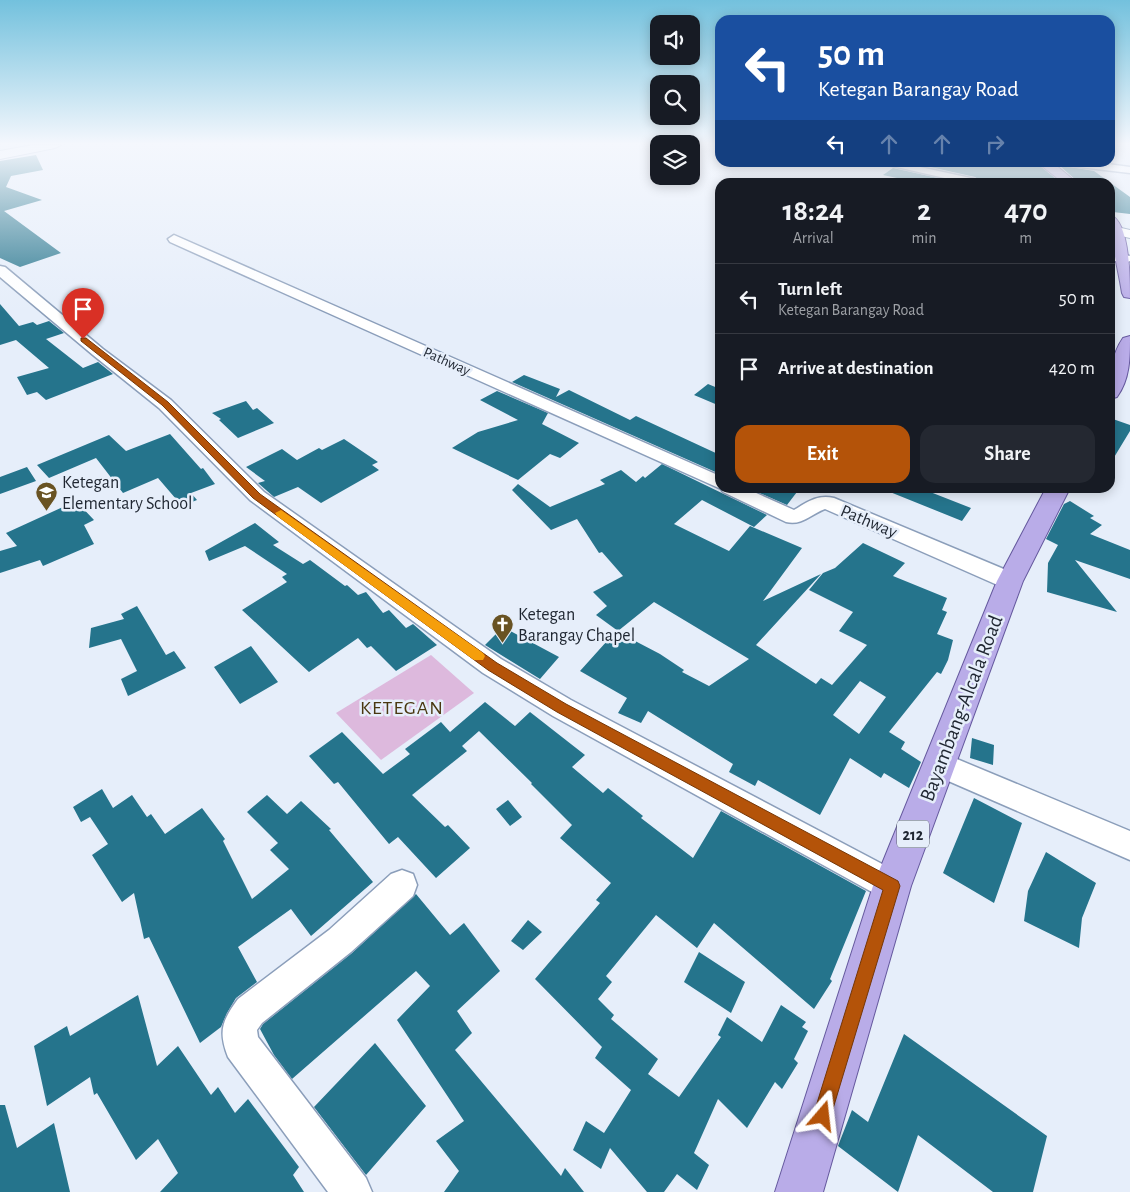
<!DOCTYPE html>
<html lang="en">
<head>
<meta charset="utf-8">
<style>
  :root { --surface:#171b24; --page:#242831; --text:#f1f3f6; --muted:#9ea1a6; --line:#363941; --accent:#b45309 }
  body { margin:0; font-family:"Alegreya Sans",sans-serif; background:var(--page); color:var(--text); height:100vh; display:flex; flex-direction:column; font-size:19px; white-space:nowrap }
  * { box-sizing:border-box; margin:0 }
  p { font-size:16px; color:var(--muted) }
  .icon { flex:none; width:28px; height:28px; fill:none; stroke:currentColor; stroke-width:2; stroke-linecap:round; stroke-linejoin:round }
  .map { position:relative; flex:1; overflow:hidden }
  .side { position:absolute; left:715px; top:178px; width:400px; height:315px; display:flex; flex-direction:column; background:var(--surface); border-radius:15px; box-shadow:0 2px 12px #0003 }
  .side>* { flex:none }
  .guide { position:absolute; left:715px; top:15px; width:400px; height:152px; border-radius:15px; box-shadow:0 2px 12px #0003; background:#1a4fa0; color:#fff; overflow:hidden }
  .controls { position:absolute; left:650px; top:15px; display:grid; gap:10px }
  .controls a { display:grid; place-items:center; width:50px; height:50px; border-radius:10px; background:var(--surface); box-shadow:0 2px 12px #0003; font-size:25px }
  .pin { position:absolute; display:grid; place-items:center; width:42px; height:42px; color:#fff; margin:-51px -21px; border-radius:50% 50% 50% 0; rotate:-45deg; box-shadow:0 0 5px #0007 }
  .pin .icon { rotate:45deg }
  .me { position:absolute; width:55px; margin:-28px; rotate:17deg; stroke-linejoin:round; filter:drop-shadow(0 0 4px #0008) }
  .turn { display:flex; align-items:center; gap:18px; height:105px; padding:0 20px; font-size:22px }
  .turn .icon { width:65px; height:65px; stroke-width:2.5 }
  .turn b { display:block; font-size:35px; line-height:42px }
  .lanes { display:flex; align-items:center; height:48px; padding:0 20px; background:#0003; justify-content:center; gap:25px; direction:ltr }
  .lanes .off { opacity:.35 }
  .eta { display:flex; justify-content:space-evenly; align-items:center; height:85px; text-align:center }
  .eta b { font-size:30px; font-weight:700; line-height:35px }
  .primary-button { display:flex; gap:10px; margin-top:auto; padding:10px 20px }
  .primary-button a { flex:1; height:58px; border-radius:15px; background:var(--accent); color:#fff; font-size:20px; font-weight:700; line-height:58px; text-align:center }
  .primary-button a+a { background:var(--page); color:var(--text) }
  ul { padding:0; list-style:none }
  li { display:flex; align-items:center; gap:15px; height:70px; padding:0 20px; border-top:1px solid var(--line) }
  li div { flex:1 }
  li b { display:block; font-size:19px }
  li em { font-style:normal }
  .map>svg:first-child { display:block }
</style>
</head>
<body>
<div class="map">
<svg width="1130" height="1192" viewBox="0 0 1130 1192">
  <rect width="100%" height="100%" fill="#e6eefa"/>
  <path fill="#ddb9dd" d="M431,655L474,693L381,760L336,713Z"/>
  <path fill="#25748c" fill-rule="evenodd" d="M36,155L43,170L11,176L6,187L42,200L4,211L61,253L20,267L0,258V161Z
    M908,162H1035L1060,182H982L975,177Z
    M1059,165L1094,171L1130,197V214L1113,212V206H1110V182H1078Z
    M893,168L956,182H890L897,178L883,175Z
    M0,304L19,326L33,322L37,325L49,321L64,333L46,339L83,368L98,362L113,374L46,400L37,392L27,395L17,377L49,368L16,340L0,345Z
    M85,309L96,322L80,327L66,315Z
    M524,375L560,389L556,397L569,390L630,420L636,416L720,455V474L512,382Z
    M708,384L720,389V406L694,395Z
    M497,391L548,413L542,424L579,443L560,458L550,454L518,480L452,448L478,432L518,420L480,400Z
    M246,401L253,410L257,408L274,423L238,438L219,420L221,419L212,413Z
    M1110,418L1130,425V431L1110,464Z
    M170,434L201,469L203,468L215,484L191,493L197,500L182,506L158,478L123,493L96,458L49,478L37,465L109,435L126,451Z
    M344,439L378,462L372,465L379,470L321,503L298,487L274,497L258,483L265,481L246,467L282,449L297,460L319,448L322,450Z
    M662,464L767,515L754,527L702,500L674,524L729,551L750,526L802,548L763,601L821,574L756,645L816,684L821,678L832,685L867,645L839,631L853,612L809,590L823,573L835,568L863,543L905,563L893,576L947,598L942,610L947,612L937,634L953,640L948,660L941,674L937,672L889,732L905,742L901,749L921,762L909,788L884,773L881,778L850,758L820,815L758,780L755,786L729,772L733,764L648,711L641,723L618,713L627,698L580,671L616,631L660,654L684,670L682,672L709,686L749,659L654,602L618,631L596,615L607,606L593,592L623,576L602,552L599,553L577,519L551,530L512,490L518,484L550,507L605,484L600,480L621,470L636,482L643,476L645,478ZM860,681L886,697L859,734L833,715Z
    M27,467L36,481L0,494V477Z
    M748,488H800L787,505Z
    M892,488H920L971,508L962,521L890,492Z
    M76,501L94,520L84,525L94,544L43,566L40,560L0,573V551L17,546L6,533Z
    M1070,501L1094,516L1090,518L1102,525L1090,534L1130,550V579L1075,560L1117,612L1047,592L1048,563L1058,545L1046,539L1064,504Z
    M255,523L279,542L273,545L303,564L310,560L345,586L347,585L358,595L366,592L383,613L389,610L406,628L413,624L437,645L396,671L371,646L367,648L358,638L309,672L242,610L287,582L282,577L287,574L245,546L209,561L205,551Z
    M137,606L166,655L174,651L186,668L128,696L121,679L137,671L121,639L89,648L91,628L124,619L121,614Z
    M503,627L559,657L540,679L485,645Z
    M251,646L278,682L240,704L214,667Z
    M485,702L515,726L530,712L585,755L572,767L603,793L608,788L643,816L641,818L693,858L721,811L866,891L830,979L832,981L814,1009L714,923L697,948L656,915L606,976L612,982L598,999L614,1015L611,1019L658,1059L648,1074L679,1097L721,1037L718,1035L727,1017L762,1042L781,1005L806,1022L802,1027L808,1031L794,1059L798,1063L782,1089L775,1082L747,1128L718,1099L694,1153L709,1165L697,1190L677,1174L664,1192H647L610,1148L601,1169L573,1150L586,1121L604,1133L631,1090L595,1058L602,1047L535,979L600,903L596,900L611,883L560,838L572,825L531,784L532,783L479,731L462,746L467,751L412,795L445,827L448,825L470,848L436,878L398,837L389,844L338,782L334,784L309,756L342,732L383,774L410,754L405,749L441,722L450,732Z
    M972,738L994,745L993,765L970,758Z
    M102,789L113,808L132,795L147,817L151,814L165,834L202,808L225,839L223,841L252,899L289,869L270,850L278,843L247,812L267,795L287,814L301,801L331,829L329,830L373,882L311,936L291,909L238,947L257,982L236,998L227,1013L221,1027L200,1043L149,937L144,939L134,893L122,902L92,855L108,844L90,817L81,822L73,807Z
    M974,798L1022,823L994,903L943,873Z
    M508,800L522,817L510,826L496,809Z
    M1046,852L1096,883L1082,918L1079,948L1024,921L1028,891Z
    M416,894L450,935L464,923L500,971L457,1011L472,1033L455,1050L561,1176L565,1168L584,1192H444L459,1171L436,1141L464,1121L397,1020L430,986L416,971L292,1079L274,1055L260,1029L263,1024L352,953Z
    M528,920L542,932L523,950L511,941Z
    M699,952L745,982L731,1013L684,982Z
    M138,995L157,1066L178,1046L211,1095L218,1087L235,1113L248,1099L299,1167L293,1175L304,1192H160L178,1173L158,1139L136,1160L97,1093L94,1095L90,1077L47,1106L34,1046L67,1026L70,1036Z
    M904,1034L1047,1136L1033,1192H993L918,1135L898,1192L838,1146L852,1110L868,1122Z
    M375,1043L426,1106L366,1175L314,1107Z
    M0,1105H5L17,1148L54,1123L70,1192H0Z"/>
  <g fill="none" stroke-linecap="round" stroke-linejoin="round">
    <defs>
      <path id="minor" d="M875,162H897L975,179L980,182H962Z
        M1057,162H1092L1130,167V173L1062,165Z
        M174,235L720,476V488H745L794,510C807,502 818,494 834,498L1018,575L1021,581L1018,587L1010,589L1002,587L825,509C811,514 802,526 786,522L723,492L721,489L170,242L168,239Z
        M1110,252L1130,256V261L1125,263L1110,260Z
        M0,266L5,267L103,349L171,400L264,492L501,659L571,700L903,875L907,886L903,897L892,901L881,897L553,716L483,673L250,500L159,408L93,355L0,277Z
        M940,752L1130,831V860L930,773L926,764L930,755Z
        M402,870L413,874L417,885L413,896L351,952L262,1023L257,1030L258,1037L366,1178L372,1192H328L228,1057C218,1031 222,1021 238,999L329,930L391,874Z"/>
      <path id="tertiary" d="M33,145H61L55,148L0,159V151Z
        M1117,227L1130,230V238L1112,234L1110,231L1112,228Z"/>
      <path id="primary" d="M1037,162H1052L1076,182H1062Z
        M1110,215C1130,221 1130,279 1130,298L1124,297L1122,293C1118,267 1110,241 1110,215Z
        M1130,336C1130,358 1130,379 1117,397L1110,399C1110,377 1110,357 1123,338Z
        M1046,488H1070L1023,581L911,886L823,1192H775L873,886L997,581Z"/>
    </defs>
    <use href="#minor" stroke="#8b9eba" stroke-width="3"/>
    <use href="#tertiary" stroke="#8b9eba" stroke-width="2"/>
    <use href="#primary" stroke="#65599e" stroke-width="2"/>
    <use href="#minor" fill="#fff" fill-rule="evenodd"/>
    <use href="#tertiary" fill="#fff" fill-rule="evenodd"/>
    <use href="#primary" fill="#b9ace8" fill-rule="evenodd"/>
  </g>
  <linearGradient id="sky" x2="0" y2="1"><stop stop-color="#73c1dd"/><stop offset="0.46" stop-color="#f4f7fd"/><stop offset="1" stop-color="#f4f7fd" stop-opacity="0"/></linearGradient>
  <rect width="1130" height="312" fill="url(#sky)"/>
  <path fill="#b45309" stroke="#753606" d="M81,338H86L168,402L260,494L497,663L566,704L898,881L900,886L829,1122L823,1125L816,1122L813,1116L883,890L557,712L488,670L253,498L162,405L81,341Z"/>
  <path fill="#f59e0b" d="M281,510L483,653L485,656L483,660H474L277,516L275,513Z"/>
  <defs>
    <symbol id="school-pin" viewBox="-11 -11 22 30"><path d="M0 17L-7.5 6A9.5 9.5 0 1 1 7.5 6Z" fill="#695323" stroke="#e6eefa"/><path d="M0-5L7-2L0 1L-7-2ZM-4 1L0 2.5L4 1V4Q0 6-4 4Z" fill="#fff"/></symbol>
    <symbol id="church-pin" viewBox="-11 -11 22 30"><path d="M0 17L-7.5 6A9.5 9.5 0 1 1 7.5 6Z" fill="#695323" stroke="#e6eefa"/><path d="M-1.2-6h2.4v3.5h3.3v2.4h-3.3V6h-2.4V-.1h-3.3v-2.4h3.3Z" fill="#fff"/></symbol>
  </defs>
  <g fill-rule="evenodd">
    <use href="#school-pin" x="34" y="480" width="25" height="34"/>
    <use href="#church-pin" x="490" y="612" width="25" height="34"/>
  </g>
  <g text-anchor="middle" stroke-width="5" stroke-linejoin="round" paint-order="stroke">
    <g font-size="15" fill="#1f2631" stroke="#e6eefa">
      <text transform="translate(447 361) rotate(24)" y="5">Pathway</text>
    </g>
    <rect fill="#e6eefa" stroke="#5b626d" stroke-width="1" x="897" y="820.5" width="32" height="27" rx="4"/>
    <g font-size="16" font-weight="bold" fill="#1f2631">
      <text x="913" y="840">212</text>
    </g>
    <g font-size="18" fill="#1f2631" stroke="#e6eefa" text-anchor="start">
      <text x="62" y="488">Ketegan<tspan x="62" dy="21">Elementary School</tspan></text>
      <text x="518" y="620">Ketegan<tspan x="518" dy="21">Barangay Chapel</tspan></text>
    </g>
    <g font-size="18" fill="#1f2631" stroke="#e6eefa">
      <text transform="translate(869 521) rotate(23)" y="6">Pathway</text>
    </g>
    <g font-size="20" letter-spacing="1" fill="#493710" stroke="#e6eefa">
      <text x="402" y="714">KETEGAN</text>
    </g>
    <g font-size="21" fill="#1f2631" stroke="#e6eefa">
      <text transform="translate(961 708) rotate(-69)" y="7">Bayambang-Alcala Road</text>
    </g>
  </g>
</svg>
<div class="controls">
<a><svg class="icon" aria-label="sound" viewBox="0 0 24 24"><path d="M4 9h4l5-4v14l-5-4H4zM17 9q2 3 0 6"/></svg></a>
<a><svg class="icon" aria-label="search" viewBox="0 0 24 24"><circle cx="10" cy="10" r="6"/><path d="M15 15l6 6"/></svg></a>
<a><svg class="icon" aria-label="layers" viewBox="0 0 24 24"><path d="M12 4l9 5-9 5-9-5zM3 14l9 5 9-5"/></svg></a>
</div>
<div class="pin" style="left:83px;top:339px;background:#d93025"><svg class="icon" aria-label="arrive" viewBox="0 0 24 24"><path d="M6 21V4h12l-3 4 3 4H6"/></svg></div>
<svg class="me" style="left:823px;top:1116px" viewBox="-20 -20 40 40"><path d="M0-17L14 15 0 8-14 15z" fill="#b45309" stroke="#fff" stroke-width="4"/></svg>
<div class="guide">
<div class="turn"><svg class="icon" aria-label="left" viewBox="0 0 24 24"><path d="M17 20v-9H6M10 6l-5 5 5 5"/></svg><div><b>50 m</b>Ketegan Barangay Road</div></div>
<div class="lanes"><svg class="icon" aria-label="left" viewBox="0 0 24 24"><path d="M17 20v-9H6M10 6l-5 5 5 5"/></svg><svg class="icon off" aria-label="ahead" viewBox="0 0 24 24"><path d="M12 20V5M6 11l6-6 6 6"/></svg><svg class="icon off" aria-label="ahead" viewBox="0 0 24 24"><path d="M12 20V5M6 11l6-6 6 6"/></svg><svg class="icon off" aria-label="right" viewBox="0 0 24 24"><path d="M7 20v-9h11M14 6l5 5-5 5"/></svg></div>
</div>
<section class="side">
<div class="eta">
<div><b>18:24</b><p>Arrival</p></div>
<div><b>2</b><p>min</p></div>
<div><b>470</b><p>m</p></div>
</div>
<ul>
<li><svg class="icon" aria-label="left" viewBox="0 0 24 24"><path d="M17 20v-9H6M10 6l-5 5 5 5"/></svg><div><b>Turn left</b><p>Ketegan Barangay Road</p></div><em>50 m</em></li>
<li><svg class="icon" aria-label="arrive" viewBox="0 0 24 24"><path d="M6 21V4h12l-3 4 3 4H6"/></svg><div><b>Arrive at destination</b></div><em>420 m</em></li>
</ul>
<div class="primary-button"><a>Exit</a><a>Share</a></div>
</section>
</div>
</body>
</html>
